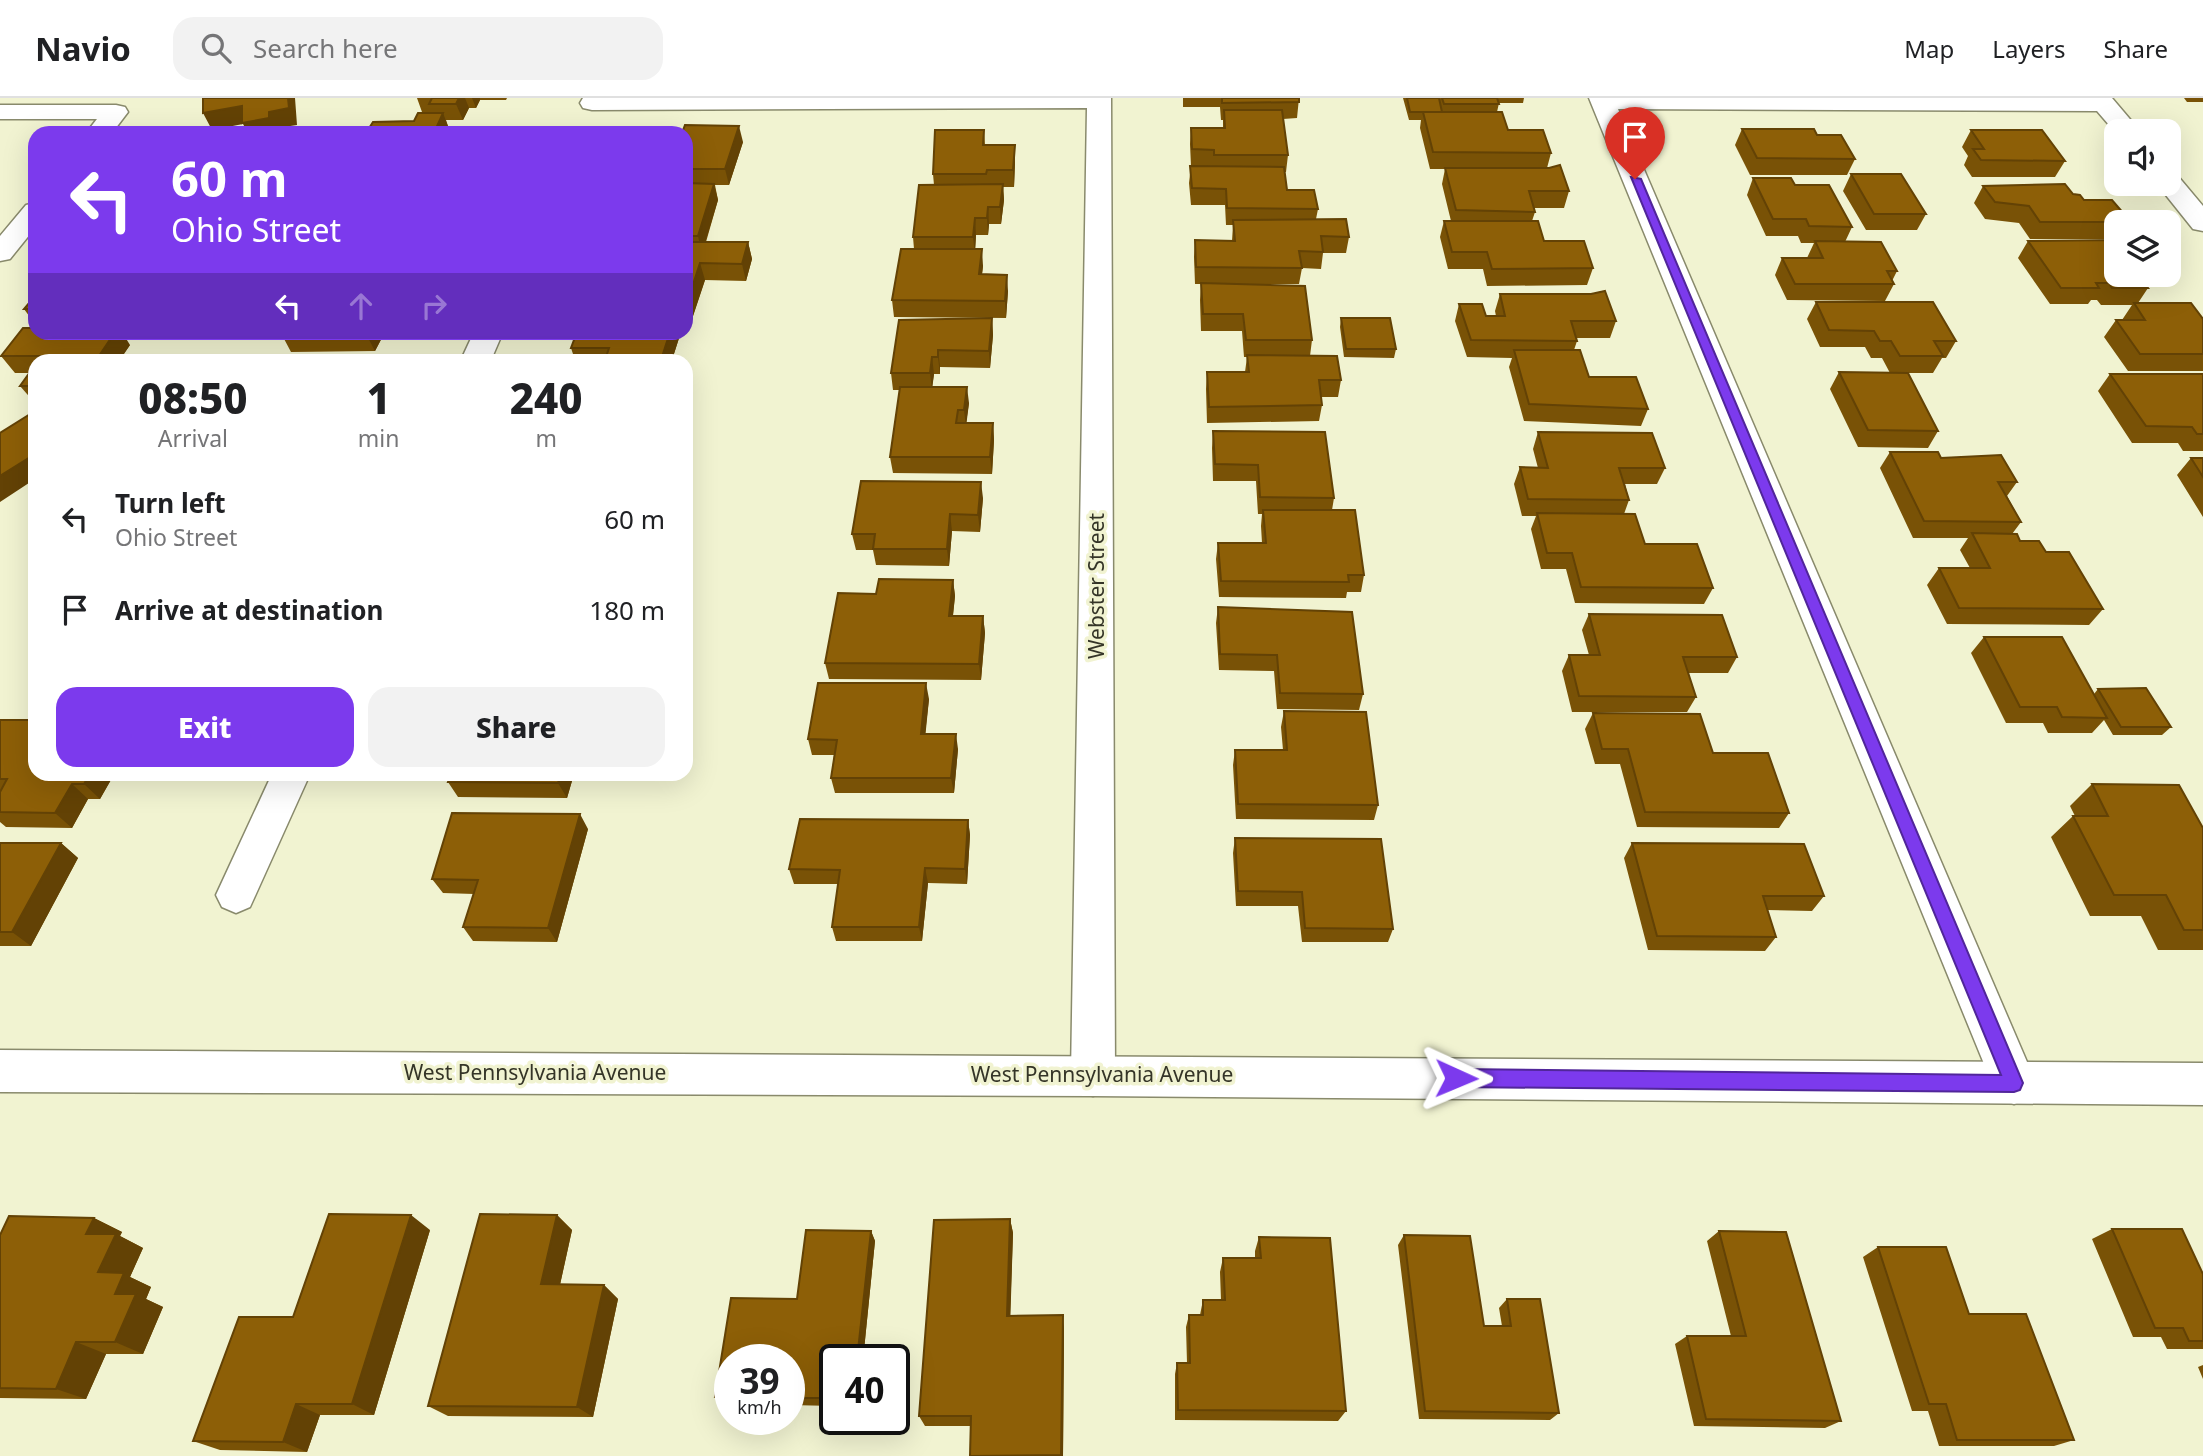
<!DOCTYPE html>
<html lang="en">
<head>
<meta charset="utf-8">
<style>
  :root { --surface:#fff; --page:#f2f2f2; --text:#202124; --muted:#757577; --line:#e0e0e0; --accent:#7c3aed }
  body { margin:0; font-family:"Noto Sans",sans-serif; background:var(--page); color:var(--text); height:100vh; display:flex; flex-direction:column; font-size:26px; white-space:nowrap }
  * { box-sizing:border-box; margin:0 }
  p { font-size:23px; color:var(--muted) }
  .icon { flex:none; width:38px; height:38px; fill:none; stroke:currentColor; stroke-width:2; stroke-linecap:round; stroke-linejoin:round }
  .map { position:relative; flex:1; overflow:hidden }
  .sheet { position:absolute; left:28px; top:256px; width:665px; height:427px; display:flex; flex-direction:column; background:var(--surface); border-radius:21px; box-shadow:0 7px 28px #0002 }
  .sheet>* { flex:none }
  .top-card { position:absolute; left:28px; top:28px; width:665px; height:214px; border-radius:21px; box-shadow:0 7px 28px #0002; background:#7c3aed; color:#fff; overflow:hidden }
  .tools { position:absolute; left:2104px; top:21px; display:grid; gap:14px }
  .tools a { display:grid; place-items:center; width:77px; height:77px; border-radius:14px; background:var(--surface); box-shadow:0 7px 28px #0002; font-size:35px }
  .speed { position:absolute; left:714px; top:1246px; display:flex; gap:14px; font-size:35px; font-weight:700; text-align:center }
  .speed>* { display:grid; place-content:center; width:91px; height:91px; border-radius:50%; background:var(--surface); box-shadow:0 7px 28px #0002; line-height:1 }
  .speed small { font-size:18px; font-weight:400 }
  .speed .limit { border:4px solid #111; border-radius:10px; background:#fff; color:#111 }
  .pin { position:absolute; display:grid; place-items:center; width:60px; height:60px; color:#fff; margin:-72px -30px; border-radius:50% 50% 50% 0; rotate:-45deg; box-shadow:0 0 7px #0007 }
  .pin .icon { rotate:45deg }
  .me { position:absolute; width:77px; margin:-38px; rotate:91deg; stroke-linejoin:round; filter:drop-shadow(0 0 5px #0008) }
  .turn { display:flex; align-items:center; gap:24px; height:147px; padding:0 28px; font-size:32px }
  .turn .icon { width:91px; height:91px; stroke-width:2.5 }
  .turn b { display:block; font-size:49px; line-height:60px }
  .lanes { display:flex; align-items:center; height:66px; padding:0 28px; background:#0003; justify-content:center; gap:35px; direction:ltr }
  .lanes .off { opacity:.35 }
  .eta { display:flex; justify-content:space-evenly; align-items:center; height:119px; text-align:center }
  .eta b { font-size:42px; font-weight:800; line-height:49px }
  .primary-button { display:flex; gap:14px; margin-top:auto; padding:14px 28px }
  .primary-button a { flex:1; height:80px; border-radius:21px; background:var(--accent); color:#fff; font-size:28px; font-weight:800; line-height:80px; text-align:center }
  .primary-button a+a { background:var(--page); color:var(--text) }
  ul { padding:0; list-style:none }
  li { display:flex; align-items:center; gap:21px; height:91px; padding:0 28px }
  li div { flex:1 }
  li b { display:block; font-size:26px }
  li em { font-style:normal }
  header { display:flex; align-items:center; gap:42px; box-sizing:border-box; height:98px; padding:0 35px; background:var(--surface); border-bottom:2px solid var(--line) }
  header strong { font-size:33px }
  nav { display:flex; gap:38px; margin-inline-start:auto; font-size:24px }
  .search { width:490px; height:63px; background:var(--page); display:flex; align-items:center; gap:18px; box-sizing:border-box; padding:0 24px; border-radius:21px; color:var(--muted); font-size:26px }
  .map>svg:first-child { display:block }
</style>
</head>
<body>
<header>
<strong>Navio</strong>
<div class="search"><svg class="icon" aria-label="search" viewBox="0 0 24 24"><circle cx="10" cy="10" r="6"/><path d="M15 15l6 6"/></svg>Search here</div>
<nav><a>Map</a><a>Layers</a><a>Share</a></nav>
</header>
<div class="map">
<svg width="2203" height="1358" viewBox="0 0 2203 1358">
  <rect width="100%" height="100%" fill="#f1f3d1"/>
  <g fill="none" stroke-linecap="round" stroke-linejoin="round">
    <defs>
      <path id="street" d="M583,0H1111L1115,977L1109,992L1093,998L1077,992L1071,977L1087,10L592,12L583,10L580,5Z
        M1589,0H2112L2140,33L2116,35L2097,13L1618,11L2036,985L2030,1000L2014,1006L1998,1000Z
        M0,7H116L125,9L128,14L112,35H86L97,21H0Z
        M2168,75L2177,77L2203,108V133L2193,131L2157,86H2168Z
        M35,105V130L10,161L0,163V138L26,107Z
        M474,234H503L491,262H461Z
        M272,676H310L250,809L236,815L222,809L216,797Z"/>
      <path id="secondary" d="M0,952L2203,965V1007L1093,998L0,994Z"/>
    </defs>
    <use href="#street" stroke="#898a6c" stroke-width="3"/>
    <use href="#secondary" stroke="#898a6c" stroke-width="3"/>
    <use href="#street" fill="#fff" fill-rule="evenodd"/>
    <use href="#secondary" fill="#fff" fill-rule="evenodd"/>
  </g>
  <path fill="#795206" d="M417,0H507L506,2H480L476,10H469L463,22H446L449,31L366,35L414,23L422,14Z
    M1183,0H1299L1297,20L1283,21L1288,57L1286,74H1284L1287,92L1318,111L1316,121L1349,139L1346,155H1323L1321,171L1302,170L1299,186H1232L1312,242L1310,258L1341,282L1338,299H1321L1322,307L1319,323L1207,325L1206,291L1207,274H1245L1247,259H1244L1242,233H1201L1200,202L1201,186H1195L1194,159L1195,142L1232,143L1233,127H1226L1225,107H1191L1189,85L1191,68L1190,46L1191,30H1223V22H1221L1220,9H1183Z
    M1403,0H1524L1523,5H1499L1497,14L1508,32L1551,55L1547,70L1569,93L1564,110H1534L1535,114L1532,123L1544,143L1593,170L1587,187L1487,188L1483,171H1448L1440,139L1444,123H1451L1442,86L1445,71H1430L1420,30L1421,22H1409Z
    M2184,0H2203V4H2187Z
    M1742,31L1817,37L1855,61L1847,77H1750L1735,47Z
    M984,32L985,47H1015V64L1014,89H1003L1004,102L1001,126H989L988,137H976L975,151L983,168L982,176L1008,193L1006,220L894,219L892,202L914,151L913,139L934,87L933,76Z
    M1971,32L2065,63L2055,79H1972L1964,67L1968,58L1962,49Z
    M686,35L743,44L729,87H715L718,102L706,144H748L752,161L746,183L705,182L693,218H686Z
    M1851,76L1926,116L1917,132H1866L1843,93Z
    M1753,80L1795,87L1852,129L1845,144L1897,173L1892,183L1894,186L1885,203L1787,202L1775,177L1782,160H1807L1814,145H1801L1798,138H1766L1747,97Z
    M1983,88L2073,96L2084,102L2116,124V141H2030L2019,125L1985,121L1974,105Z
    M2028,143L2116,177H2163L2158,184H2144L2148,190L2138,205L2203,221V273H2128L2104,239L2116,222H2122L2132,207H2101L2097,202H2091L2088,206H2050L2018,160Z
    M1500,196L1616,223L1610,240H1576L1577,243L1574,252L1589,279L1648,311L1641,328L1524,323L1509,269L1512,260L1467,259L1455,223L1459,206L1486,218H1496L1495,213Z
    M35,198V226L24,211Z
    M1816,204L1956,243L1946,260H1942L1933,275H1908L1938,333L1928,350L1858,349L1830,291L1839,274L1890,275L1882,260H1871L1865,249H1820L1807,221Z
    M992,220L993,237L990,270L940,269V276H934L932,289L969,305L966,325H993L994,342L992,376L893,375L890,359L900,292H893L891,275Z
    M1341,220L1396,251L1394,260L1344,259L1340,229Z
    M385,234L375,253L291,254L282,237Z
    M680,237L672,262H575L571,250Z
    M130,247L122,258H125L128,262H35V304H34L20,288L29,275H15L1,258Z
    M2110,276H2203V353H2183L2178,345H2132L2098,293Z
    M1213,333L1334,400L1332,412L1364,477L1361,494H1347L1346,500L1219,499L1216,461L1218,445H1262L1261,428L1262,416H1258L1256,383H1213L1212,350Z
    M1538,334L1665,370L1657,386H1625L1629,402L1624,416L1645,446L1713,490L1704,506L1575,505L1566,471H1541L1531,431L1536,418H1522L1514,386L1520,369L1538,370L1533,351Z
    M1890,354L1941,360L2017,384L2007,398L2021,424L2012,436L2020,443L2046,454L2103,511L2089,527L1947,526L1927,487L1939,470H1970L1960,452L1968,440H1913L1880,370Z
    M2191,360H2203V419L2177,377Z
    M983,400L980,434L952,433L949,468L876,467L873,452H856L852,436Z
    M953,482L955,498L953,518H983L985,535L981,582L829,581L825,565L876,496Z
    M1218,509L1363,596L1359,612L1277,611L1274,573L1219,572L1216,525Z
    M1589,516L1737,559L1728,575H1688L1696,599L1687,614H1572L1562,573L1569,557H1589L1582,532Z
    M1984,539L2094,596L2098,591L2171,629L2162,637H2113L2104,622L2092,635H2048L2043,625H2006L1971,555Z
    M929,601L925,636L958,651L954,695H835L831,680L834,657H812L808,641Z
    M1284,613L1378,707L1374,722L1236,721L1233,667L1235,652H1283L1281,629Z
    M1593,615L1789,715L1779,730L1637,729L1620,666H1595L1585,631Z
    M0,622L35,676H154L151,680H112L100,701H88L72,730L6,729L0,724Z
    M451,676H574L567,700L458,699L448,684Z
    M2092,686L2203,730V852H2158L2141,818H2090L2051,739L2073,718H2075L2070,708Z
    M968,722L970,737L967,786L928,785L922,843H836L832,829L838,786H794L789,771Z
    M588,731L557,844L473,843L463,829L474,796L443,795L432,781Z
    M1235,740L1393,831L1388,844H1302L1298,808H1236L1233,755Z
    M0,745H61L78,760L31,848H0Z
    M1632,745L1824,798L1812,813L1767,812L1776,839L1765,853L1648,852L1624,760Z
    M557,1117L572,1132L560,1187H604L618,1201L593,1319L448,1318L428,1308Z
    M94,1120L122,1134L120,1138L143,1150L130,1179L151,1189L146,1201L163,1209L143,1256H106L86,1301L0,1300V1137Z
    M1010,1121L1013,1135L1010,1218L1064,1229L1063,1358H970V1328H925L919,1318Z
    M2112,1131L2203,1176V1251H2167L2161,1239H2133L2092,1141Z
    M430,1132L374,1317H320L307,1354L220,1352L193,1343Z
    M806,1132L871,1133L875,1143L863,1262H835V1308L789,1307V1262H730V1307L723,1306L715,1299L731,1200L797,1201Z
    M1719,1133L1841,1323L1825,1330L1694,1328L1675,1246L1687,1238H1731L1707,1143Z
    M1404,1137L1484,1228H1502L1499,1210L1507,1201L1559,1315L1550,1322L1419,1321L1398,1147Z
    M1259,1139L1346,1313L1338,1323L1175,1322V1276L1177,1265H1187L1186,1229L1189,1217H1200L1203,1202H1221L1220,1174L1223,1160H1255V1153Z
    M1878,1149L1969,1216L2074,1342L2054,1348H1939L1928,1313H1912L1863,1159Z
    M2203,1267V1281L2198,1269Z"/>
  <path fill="#634205" d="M288,0H295L297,27L277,30V35H248L243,26L212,32L203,15L242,8L269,14Z
    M459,0H465L469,10L463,22L456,6Z
    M472,0H480V2L476,10Z
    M443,15L449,31L448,35H434Z
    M739,28L743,44L729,87L725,71Z
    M1015,47V64L1014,89L1013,72Z
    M714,86L718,102L702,155L698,138Z
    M1003,86L1004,102L1001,126L1000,109Z
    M988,109L989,126L988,137L987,120Z
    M975,120L976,137L975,156L973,139Z
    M748,144L752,161L746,183L742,166Z
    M982,151L983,168L980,193L979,176Z
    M700,165L705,182L693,218L688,202Z
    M1007,177L1008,193L1006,220L1005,203Z
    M992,220L993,237L990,270L989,253Z
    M115,234H122L130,247L120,262L99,258Z
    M367,234H385L375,253L366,236Z
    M670,234H679L680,237L672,262H661Z
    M938,252L940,269V276L938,259Z
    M932,259L934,276L932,292L930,275Z
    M967,289L969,305L966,329L964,312Z
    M993,325L994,342L992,376L990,359Z
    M35,356V381L0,404V378Z
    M981,384L983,400L980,434L978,417Z
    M950,416L952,433L949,468L947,451Z
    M953,482L955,498L951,534L949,518Z
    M983,518L985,535L981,582L979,566Z
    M926,585L929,601L924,651L921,636Z
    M956,636L958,651L954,695L951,680Z
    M90,676H107L112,680L100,701L84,686Z
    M561,676H574L567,700L558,685Z
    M72,686L88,701L72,730L55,715Z
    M580,716L588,731L557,844L548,830Z
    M968,722L970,737L967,786L965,771Z
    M61,745L78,760L31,848L12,834Z
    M925,770L928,785L922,843L919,829Z
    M411,1117L430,1132L374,1317L352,1306Z
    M557,1117L572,1132L557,1200L541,1186Z
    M94,1120L122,1134L120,1138L143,1150L130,1179L151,1189L146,1201L163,1209L143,1256L115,1244V1196L98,1174L86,1136Z
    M1010,1121L1013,1135L1010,1231L1007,1218Z
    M871,1133L875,1143L863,1262H857Z
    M604,1187L618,1201L593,1319L577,1309Z
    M1063,1217L1064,1229L1063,1358H1062Z
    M76,1244L106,1256L86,1301L56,1291Z
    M296,1306L320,1317L307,1354L283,1344Z"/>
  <path fill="#8d5f07" stroke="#634205" stroke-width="2" d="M203,0H288L289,10L269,14V20L242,25V8L203,15Z
    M432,0H459L456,6H429Z
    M1222,0H1299V4L1222,5Z
    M1407,0H1439L1442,14H1410Z
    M1442,0H1497L1499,6H1444Z
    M1224,12H1282L1288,57H1214V52L1192,51L1191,30H1225Z
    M1423,14H1502L1508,32H1543L1551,55L1433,54Z
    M418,15H443L434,35H366L373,24L414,23Z
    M685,27L739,28L725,71H686V35H682Z
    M1742,31H1814L1817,37H1841L1855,61L1757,60Z
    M935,32H984L983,47H1015L1013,72H987L986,76H933Z
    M1971,32H2042L2065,63L1981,62L1973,51H1984Z
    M1560,67L1569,93H1529L1535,114L1456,112L1445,70H1549Z
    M1190,68L1284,69L1287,92H1314L1318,111L1227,110L1226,91L1192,90Z
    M1851,76H1901L1926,116H1874Z
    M1753,80H1791L1795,87H1829L1852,129L1809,128L1806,121H1773Z
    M686,85L714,86L698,138H686Z
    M1003,86L1000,109H988L987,120H975L973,139H913L919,87Z
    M2065,86L2073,96L2080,97L2084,102H2112L2131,124H2040L2029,108L1995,104L1983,88Z
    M1346,121L1349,139L1321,138L1323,154L1299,153L1302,170L1196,169L1195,142L1235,143L1233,122Z
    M1444,123H1538L1544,143H1584L1593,170L1492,171L1487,154H1452Z
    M2116,142V177H2138L2148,190H2112L2109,185H2096L2099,190H2061L2028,143Z
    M1815,143L1881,144L1897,173H1887L1894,186H1795L1782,160H1823Z
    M686,144H748L742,166L700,165L688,202H686Z
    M901,151H982L979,176L1007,177L1005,203L892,202Z
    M1201,185L1305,188L1312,242H1246L1243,216H1203Z
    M1605,193L1616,223H1571L1577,243L1471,242L1459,206H1482L1486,218H1505L1500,196H1591Z
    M35,198V211H24Z
    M1816,204H1933L1956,243H1934L1943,258H1900L1891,243H1880L1874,233L1829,232Z
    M2134,205H2191L2203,221V256H2140L2116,222H2145Z
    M992,220L989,253L938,252V259H932L930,275H891L899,222Z
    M1341,220H1390L1396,251H1346Z
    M23,230H35V234H115L99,258H125L122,262H38L41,258H1Z
    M283,234H367L366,236L282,237Z
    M577,234H670L661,262H605L609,250H571Z
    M1514,252H1580L1589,279H1636L1648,311L1529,306Z
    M363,257L360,262H225L228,258Z
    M1247,257L1337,258L1341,282H1319L1322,307L1209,309L1207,274H1249Z
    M35,267V288H20Z
    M1839,274L1908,275L1938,333L1868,332Z
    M2110,276H2203V336H2197L2192,329L2146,328Z
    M900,289H967L964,312H958L956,325H993L990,359H890Z
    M35,313V356L0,378V335Z
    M1213,333L1325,334L1334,400L1260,399L1258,367L1215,366Z
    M1538,334L1652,335L1665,370H1619L1629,402L1528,401L1520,369L1548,370Z
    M1890,354H1938L1941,360L2001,357L2017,384H1998L2021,424L1924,423Z
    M2191,360H2203V379Z
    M861,383L981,384L978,417L950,416L947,451H873L875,436H852Z
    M1263,412H1355L1364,477H1348L1349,484L1221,483L1218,445H1266Z
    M1537,415L1635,416L1645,446H1697L1713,490L1581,489L1572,455H1547Z
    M1972,435L2017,436L2020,443H2039L2046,454H2069L2103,511L1959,510L1939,470H1990Z
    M879,481L953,482L949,518H983L979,566L825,565L838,495L876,496Z
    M1218,509L1352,514L1363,596L1280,595L1277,557L1220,556Z
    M1589,516L1722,517L1737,559H1683L1696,599L1579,598L1569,557H1600Z
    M1984,539H2062L2107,620L2062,619L2057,609H2020Z
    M818,585H926L921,636H956L951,680H831L837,642L808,641Z
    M2146,590L2171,629H2121L2098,591Z
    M1284,613L1366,614L1378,707L1238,706L1235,652H1287Z
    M1593,615L1700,616L1713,655H1768L1789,715L1645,714L1628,651H1602Z
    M0,622H35V676H90L84,686H72L55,715L0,714V694L7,681H0Z
    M451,676H561L558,685L448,684Z
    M2092,686L2179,687L2203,730V832H2184L2166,797H2114L2073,718H2108Z
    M452,715L580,716L548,830L463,829L478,782L432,781Z
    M800,721L968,722L965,771L925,770L919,829H832L840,772L789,771Z
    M1235,740L1381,741L1393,831L1305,830L1302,794L1238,793Z
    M0,745H61L12,834H0Z
    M1632,745L1804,746L1824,798H1763L1776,839L1657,838Z
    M329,1116L411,1117L352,1306H296L283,1344L193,1343L239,1219H293Z
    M480,1116L557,1117L541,1186L604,1187L577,1309L428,1308Z
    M9,1118L94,1120L86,1136H116L98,1174L124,1175L115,1196H136L115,1244H76L56,1291L0,1290V1137Z
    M1010,1121L1007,1218L1063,1217L1061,1357L970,1358L971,1318H919L934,1122Z
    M2112,1131H2182L2203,1176V1243H2189L2183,1230H2155Z
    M806,1132L871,1133L857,1262H835V1300H789V1262H730V1299H715L731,1200L797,1201Z
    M1719,1133L1786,1134L1841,1323L1706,1321L1687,1238H1746Z
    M1404,1137L1470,1138L1484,1228H1511L1507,1201H1540L1559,1315L1425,1313Z
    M1259,1139L1330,1140L1346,1313L1178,1312L1177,1265H1190L1189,1217H1203V1202H1225L1223,1160H1261Z
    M1878,1149H1946L1969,1216H2026L2074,1342H1957L1946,1306H1929Z"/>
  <path fill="#7c3aed" stroke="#51269a" stroke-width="2" d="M1631,79L1641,81L2023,985L2020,992L2014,994L1456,989L1449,986L1447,980L1449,974L1456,971L2001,977Z"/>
  <g text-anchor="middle" stroke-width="7" stroke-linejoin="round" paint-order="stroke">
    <g font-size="21" fill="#343427" stroke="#f1f3d1">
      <text transform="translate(1097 488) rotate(-90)" y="7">Webster Street</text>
      <text x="535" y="982">West Pennsylvania Avenue</text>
      <text x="1102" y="984">West Pennsylvania Avenue</text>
    </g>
  </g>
</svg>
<div class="tools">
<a><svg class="icon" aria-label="sound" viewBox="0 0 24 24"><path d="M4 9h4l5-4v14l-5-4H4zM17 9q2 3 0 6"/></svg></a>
<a><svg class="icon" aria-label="layers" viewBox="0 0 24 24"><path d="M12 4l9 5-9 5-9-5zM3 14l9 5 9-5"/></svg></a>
</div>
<div class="speed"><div>39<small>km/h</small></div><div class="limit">40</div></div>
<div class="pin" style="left:1635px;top:81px;background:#d93025"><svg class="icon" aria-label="arrive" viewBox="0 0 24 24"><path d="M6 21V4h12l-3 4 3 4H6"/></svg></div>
<svg class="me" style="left:1456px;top:980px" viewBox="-20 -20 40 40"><path d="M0-17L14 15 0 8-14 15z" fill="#7c3aed" stroke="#fff" stroke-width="4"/></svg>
<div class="top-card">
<div class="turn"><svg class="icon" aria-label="left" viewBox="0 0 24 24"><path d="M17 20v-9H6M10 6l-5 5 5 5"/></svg><div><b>60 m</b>Ohio Street</div></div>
<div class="lanes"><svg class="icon" aria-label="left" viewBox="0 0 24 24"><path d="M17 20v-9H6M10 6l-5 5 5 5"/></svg><svg class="icon off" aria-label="ahead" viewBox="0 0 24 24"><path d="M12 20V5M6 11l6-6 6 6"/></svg><svg class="icon off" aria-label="right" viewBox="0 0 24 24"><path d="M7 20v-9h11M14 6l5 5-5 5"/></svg></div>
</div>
<section class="sheet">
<div class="eta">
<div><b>08:50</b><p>Arrival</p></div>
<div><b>1</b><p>min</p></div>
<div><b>240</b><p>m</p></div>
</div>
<ul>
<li><svg class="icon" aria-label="left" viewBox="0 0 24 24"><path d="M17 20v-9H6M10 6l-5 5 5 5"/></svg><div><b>Turn left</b><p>Ohio Street</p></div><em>60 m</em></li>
<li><svg class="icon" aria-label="arrive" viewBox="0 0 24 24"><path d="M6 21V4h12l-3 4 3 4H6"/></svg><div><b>Arrive at destination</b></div><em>180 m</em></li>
</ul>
<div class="primary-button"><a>Exit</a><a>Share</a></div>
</section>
</div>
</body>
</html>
